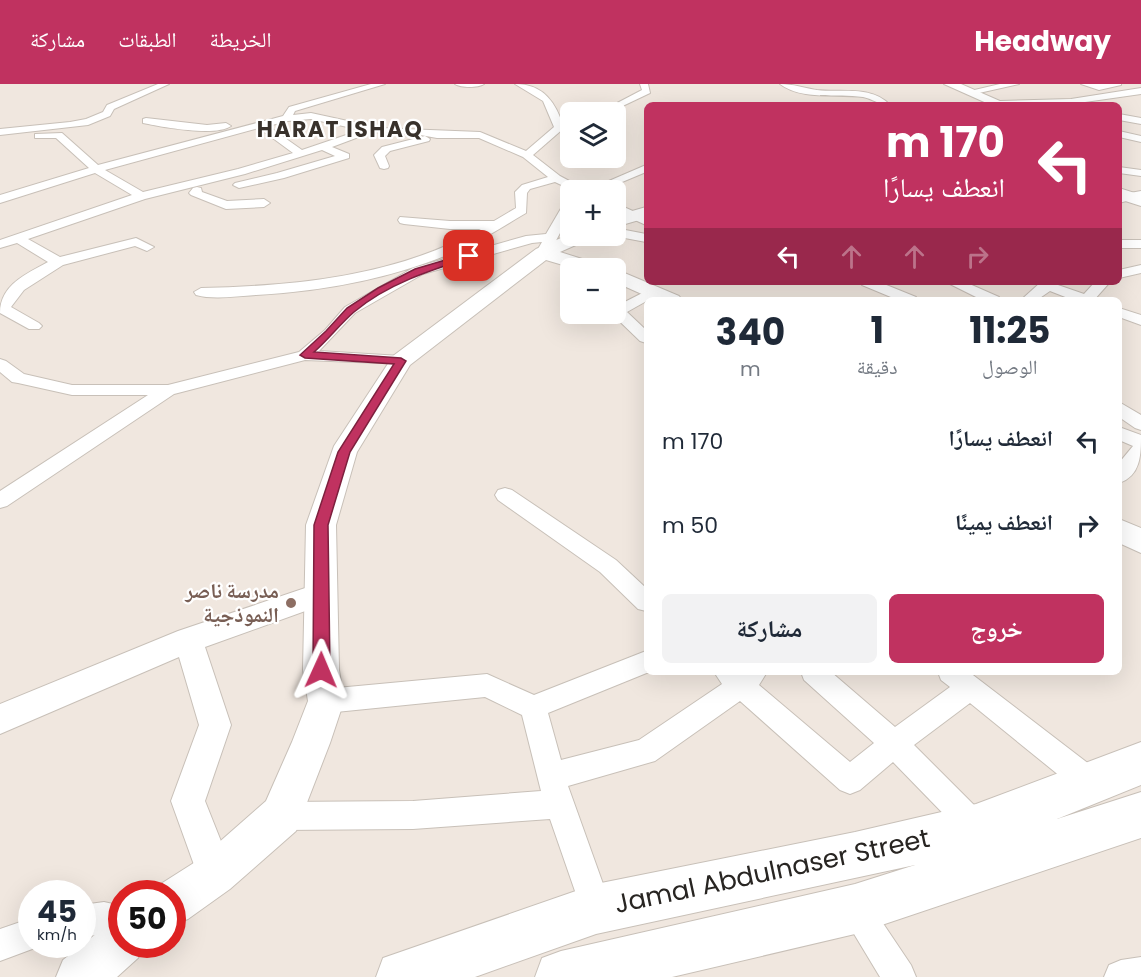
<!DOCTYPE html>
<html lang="ar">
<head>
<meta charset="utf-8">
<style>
  :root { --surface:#fff; --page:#f2f2f3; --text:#1f2937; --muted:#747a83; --accent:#c03260 }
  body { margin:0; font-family:Poppins,"Noto Naskh Arabic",sans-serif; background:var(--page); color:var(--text); direction:rtl; height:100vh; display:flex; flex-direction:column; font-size:22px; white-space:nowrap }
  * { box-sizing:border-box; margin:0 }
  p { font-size:20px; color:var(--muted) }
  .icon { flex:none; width:33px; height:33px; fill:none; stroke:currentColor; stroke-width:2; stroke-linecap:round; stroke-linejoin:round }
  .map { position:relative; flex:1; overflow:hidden; direction:ltr }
  .sheet { position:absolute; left:644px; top:213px; width:478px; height:378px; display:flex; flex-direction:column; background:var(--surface); border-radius:9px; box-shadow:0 6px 24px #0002; direction:rtl }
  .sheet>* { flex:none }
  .guide { position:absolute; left:644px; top:18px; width:478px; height:183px; border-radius:9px; box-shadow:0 6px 24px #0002; direction:rtl; background:#c03260; color:#fff; overflow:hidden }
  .buttons { position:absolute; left:560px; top:18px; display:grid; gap:12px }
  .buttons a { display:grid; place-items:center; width:66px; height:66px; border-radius:9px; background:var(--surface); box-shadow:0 6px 24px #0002; font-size:30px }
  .speed { position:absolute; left:18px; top:796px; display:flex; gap:12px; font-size:30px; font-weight:700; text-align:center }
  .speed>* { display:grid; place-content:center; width:78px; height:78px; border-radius:50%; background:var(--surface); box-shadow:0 6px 24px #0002; line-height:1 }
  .speed small { font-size:15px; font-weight:400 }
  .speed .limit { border:9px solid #d22; background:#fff; color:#111 }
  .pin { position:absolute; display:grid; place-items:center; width:51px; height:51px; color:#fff; margin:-26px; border-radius:12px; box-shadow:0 3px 9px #0006 }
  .me { position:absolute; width:66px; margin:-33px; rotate:1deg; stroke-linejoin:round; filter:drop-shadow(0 0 4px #0008) }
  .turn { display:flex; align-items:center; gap:21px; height:126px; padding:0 18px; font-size:27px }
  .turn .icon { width:78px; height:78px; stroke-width:2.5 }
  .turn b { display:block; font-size:42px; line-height:51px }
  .lanes { display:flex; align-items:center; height:57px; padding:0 18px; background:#0003; justify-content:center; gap:30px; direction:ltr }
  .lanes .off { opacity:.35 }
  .eta { display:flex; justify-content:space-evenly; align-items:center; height:102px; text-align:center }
  .eta b { font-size:36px; font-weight:700; line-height:42px }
  .cta { display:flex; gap:12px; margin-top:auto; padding:12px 18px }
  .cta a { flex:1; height:69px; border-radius:9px; background:var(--accent); color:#fff; font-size:24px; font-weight:700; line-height:69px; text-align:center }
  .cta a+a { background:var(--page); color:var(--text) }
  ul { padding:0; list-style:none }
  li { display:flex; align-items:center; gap:18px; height:84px; padding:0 18px }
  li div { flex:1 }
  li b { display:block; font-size:22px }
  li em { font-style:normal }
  header { display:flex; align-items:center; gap:36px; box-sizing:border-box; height:84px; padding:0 30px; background:var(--accent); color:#fff }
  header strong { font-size:28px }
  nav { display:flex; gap:33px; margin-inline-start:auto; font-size:21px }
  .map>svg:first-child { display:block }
</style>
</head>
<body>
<header>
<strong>Headway</strong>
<nav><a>الخريطة</a><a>الطبقات</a><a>مشاركة</a></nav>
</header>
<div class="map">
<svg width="1141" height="893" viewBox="0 0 1141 893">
  <rect width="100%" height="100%" fill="#f0e7df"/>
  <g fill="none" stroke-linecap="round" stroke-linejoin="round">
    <defs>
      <path id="minor" d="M158,0H169L114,25L110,32L88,41L0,51V45L70,38L86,35L103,28L107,21Z
        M371,0H385L295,27L293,31L311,29L380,44L480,48L526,67L554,43L543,17L515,0C544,0 556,19 564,44L533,71L560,92L586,106H572L555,98L530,105L527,109L526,129C507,140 487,153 466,163C400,193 328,207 256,211C237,212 214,216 196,211L194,208L201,204C297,202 396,192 481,145H450L404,140L400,139L398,136L400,133L450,137H494L516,124L515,108L522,101L548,93L523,73L479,54H437L415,50L372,48L332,63L349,70V74L284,94L239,104L233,101L235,99L277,89L335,72L322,66L245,90L145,115L28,155L60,173L136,154L154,163L147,167L135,162L63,181L24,206L11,223L39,239L42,242L39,245H29L0,229C0,201 26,190 48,178L17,159L0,164V156L132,111L95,89L0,119V111L89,84L56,54H35V50L62,49L98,81L283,32L289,23ZM311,35L361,46L302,66L268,42L288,37ZM259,44L293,69L238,85L143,108L105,86Z
        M455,0H484C478,4 461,4 455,0Z
        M640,0H648L650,9L610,28H600L642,6Z
        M780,0C793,0 804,4 817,6C841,9 871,1 890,21C879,21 873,15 863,13C836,9 803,17 780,0Z
        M1000,0H1019L970,11L966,8Z
        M1081,0H1121V1L1099,6Z
        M1141,4V10L1071,20H995L1000,17L1071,15Z
        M1119,30L1141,34V40L1119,36Z
        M146,34L207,41L226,39L231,42C216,53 161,43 143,39V35Z
        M1119,47L1141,52V58L1119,53Z
        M425,52L430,55L429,57L390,67L385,72L389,82L388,84L384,85L380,84L374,71L382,63Z
        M646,81V88L603,106H588Z
        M1119,83L1141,86V92L1119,89Z
        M197,103L201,104L202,108L227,117L264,115L270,119L264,123L226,125L191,111L189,109L193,104Z
        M1141,107V113L1119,119V111Z
        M570,117V130L550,168H540L538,165L542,158L532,159L423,190L355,229L319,267L401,272L407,274L409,277L407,280L305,276L174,310L7,422L0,424V407L148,311H72L18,299L12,298L0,288V275L6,277L24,290L72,301H168L299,268L325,246L345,223L413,184L526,152L546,150L563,121Z
        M615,119L646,133V141L615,127Z
        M615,144L646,150V158L614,152Z
        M1119,156H1141V164H1119Z
        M1141,181V189L1119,194V186Z
        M860,198H879L916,213L918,216H898L862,201Z
        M946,198H965L999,213L1001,216H982Z
        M1041,198H1060L1058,201L1084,210L1095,198H1110L1094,216H1073L1050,207L1037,216H1021Z
        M654,203L659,204L661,207L659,210L627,228L646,246V259L640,257L612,230H615V223Z
        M1119,224L1141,231V241L1119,233Z
        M1119,318L1141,331V346L1135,344L1119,333Z
        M1119,343L1141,351C1141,370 1141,392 1119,399V379L1133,362L1119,356Z
        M505,404L512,406L616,476L646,504V527L638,525L600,488L498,416L495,411L498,406Z
        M646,567V588H649L548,629L561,676L639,656L722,600L714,588H767L759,601L850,678L874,659L804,596L801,588H831L895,643L950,603L941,596L938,588H969L1102,690L1106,700L1102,710L1092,714L1082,710L970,619L914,661L986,733L991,743L986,753L976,758L966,753L893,678L860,706L850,710L840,706L740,617L655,677L568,702L612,825L607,836L596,841L585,836L550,735L413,745L281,746L271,742L267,732L271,722L281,718L413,717L541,707L522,631L485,613L326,629L317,625L313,617L317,609L326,605L487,590L534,611Z
        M855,809L866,814L911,881L916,893H880L839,825L844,814Z
        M104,818L122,822V854L104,850L82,853V821Z
        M32,834V861H43L0,877V845Z
        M1141,873V893H1104L1109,881L1121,876Z"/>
      <path id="tertiary" d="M323,498L333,501L337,509L333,517L205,563L231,641L205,717L234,790L228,803L215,809L202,803L171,717L199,641L179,573L0,650V620L178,547Z"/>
      <path id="secondary" d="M944,0H961L1009,21H991Z
        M1119,104L1141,111V122L1119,115Z
        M646,123V134L615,143V132Z
        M570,150L590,152L587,156L560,168L598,180L600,184H573L546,176L410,281L357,368L336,441L339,586L344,617L330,659L296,747L230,805L188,835L172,841V810H153L156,803L200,775L266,717L292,658L308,617L303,586L306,441L334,362L393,272L536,165Z
        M615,185L679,212L682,216H655L615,198Z
        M1119,435L1141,444V469L1119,459Z
        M122,835V861H144L138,874L117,893H56L63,876L106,842Z"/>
      <path id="primary" d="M1141,658V701L1057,735L1141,708V754L855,850L672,893H535L542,874L561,867L855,800L915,781L596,850L475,893H376L383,874L596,800L855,748L976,720Z"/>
    </defs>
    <use href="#minor" stroke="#c8c0b8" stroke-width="2"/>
    <use href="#tertiary" stroke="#c8c0b8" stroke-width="2"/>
    <use href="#secondary" stroke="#c8c0b8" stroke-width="2"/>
    <use href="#primary" stroke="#c8c0b8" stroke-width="2"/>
    <use href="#minor" fill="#fff" fill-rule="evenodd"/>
    <use href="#tertiary" fill="#fff" fill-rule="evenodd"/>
    <use href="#secondary" fill="#fff" fill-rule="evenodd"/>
    <use href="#primary" fill="#fff" fill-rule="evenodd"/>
  </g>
  <path fill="#c03260" stroke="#7d203e" stroke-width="1.5" d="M469,169L472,170V173C431,186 387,200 354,228C340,240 328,256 314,268L401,274L406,277L350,368L328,441L330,586L327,591L321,593L316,591L313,586L314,441L338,368L394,280L305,274L300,271L326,247L347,224L378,204L415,185Z"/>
  <circle fill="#8d6e63" stroke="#fff" stroke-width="2" cx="291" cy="519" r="6"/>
  <g text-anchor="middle" stroke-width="4.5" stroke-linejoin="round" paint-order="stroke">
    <g font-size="21" font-weight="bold" fill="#785e54" stroke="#fff" text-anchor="end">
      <text x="279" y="514">مدرسة ناصر<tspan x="279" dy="24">النموذجية</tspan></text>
    </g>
    <g font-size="22" font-weight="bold" letter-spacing="1.5" fill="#38312b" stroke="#fff">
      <text x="340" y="53">HARAT ISHAQ</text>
    </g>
    <g font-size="26" fill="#282522" stroke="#fff">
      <text transform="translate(772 787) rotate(-12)" y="9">Jamal Abdulnaser Street</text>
    </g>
  </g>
</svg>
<div class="buttons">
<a><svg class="icon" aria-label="layers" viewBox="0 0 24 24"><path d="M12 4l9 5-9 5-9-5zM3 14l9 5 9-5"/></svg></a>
<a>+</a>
<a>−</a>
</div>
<div class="speed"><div>45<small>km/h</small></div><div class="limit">50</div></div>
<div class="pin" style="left:469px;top:172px;background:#d93025"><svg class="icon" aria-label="arrive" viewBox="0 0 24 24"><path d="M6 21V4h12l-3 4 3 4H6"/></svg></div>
<svg class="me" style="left:321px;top:586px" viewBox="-20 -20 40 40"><path d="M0-17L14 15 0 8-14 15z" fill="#c03260" stroke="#fff" stroke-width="4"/></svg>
<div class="guide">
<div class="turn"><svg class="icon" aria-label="left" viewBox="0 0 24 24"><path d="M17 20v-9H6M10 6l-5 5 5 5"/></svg><div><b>170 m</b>انعطف يسارًا</div></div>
<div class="lanes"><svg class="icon" aria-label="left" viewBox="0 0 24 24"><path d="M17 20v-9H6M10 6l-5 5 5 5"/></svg><svg class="icon off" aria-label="ahead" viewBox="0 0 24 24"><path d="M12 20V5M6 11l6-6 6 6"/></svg><svg class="icon off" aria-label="ahead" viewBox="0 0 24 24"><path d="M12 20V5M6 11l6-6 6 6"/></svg><svg class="icon off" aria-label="right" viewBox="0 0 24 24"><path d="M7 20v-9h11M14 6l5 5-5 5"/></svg></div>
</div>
<section class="sheet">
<div class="eta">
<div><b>11:25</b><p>الوصول</p></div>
<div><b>1</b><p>دقيقة</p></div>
<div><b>340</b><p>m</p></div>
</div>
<ul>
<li><svg class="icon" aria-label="left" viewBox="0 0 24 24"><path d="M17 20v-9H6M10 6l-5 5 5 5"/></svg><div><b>انعطف يسارًا</b></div><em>170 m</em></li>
<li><svg class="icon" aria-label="right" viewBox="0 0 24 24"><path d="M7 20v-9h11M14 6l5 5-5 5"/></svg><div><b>انعطف يمينًا</b></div><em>50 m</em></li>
</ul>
<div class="cta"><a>خروج</a><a>مشاركة</a></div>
</section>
</div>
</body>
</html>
